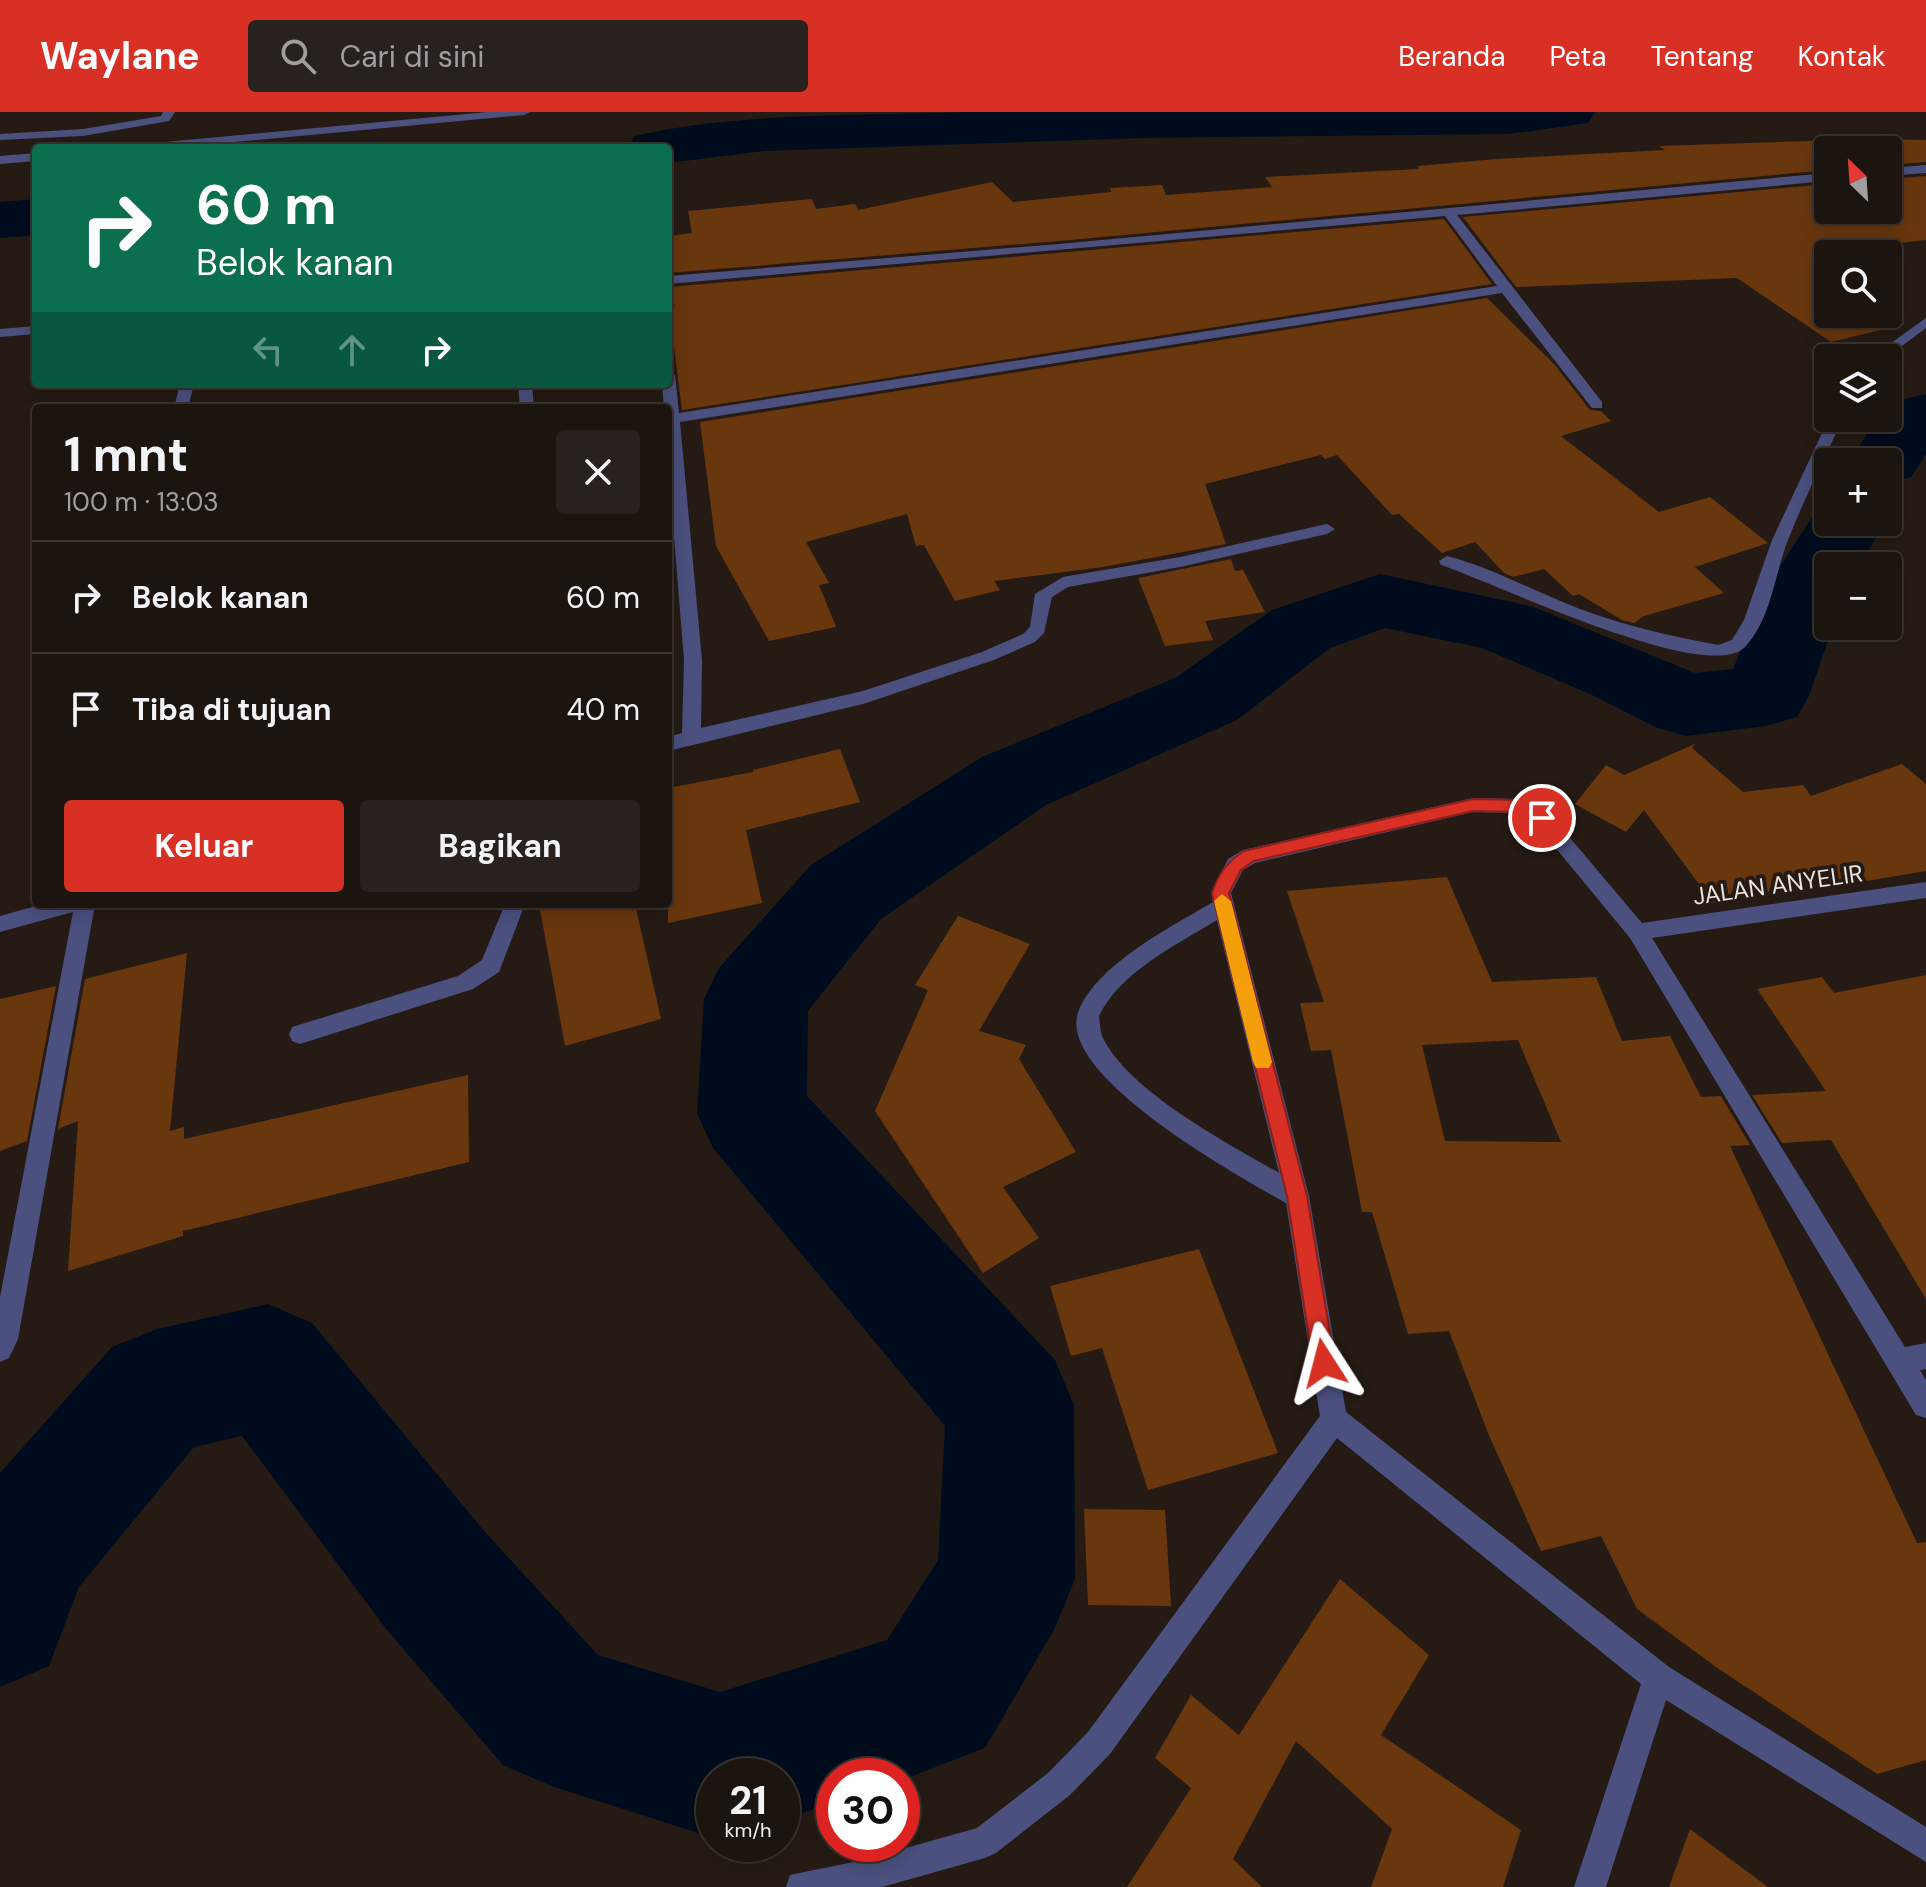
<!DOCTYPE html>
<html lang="id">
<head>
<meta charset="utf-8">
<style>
  :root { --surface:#1c140f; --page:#29211d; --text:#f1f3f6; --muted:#a09e9e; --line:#3a332f; --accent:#d93025 }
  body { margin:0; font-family:"DM Sans",sans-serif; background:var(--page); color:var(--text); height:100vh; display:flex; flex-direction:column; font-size:30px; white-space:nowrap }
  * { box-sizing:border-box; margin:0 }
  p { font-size:26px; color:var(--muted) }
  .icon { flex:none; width:44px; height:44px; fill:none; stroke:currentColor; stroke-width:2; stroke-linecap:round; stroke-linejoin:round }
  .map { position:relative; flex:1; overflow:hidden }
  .sheet { position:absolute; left:32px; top:292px; width:640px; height:504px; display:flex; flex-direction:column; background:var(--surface); border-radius:8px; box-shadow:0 4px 20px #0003,0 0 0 2px var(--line) }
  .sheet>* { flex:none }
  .banner { position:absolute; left:32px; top:32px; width:640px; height:244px; border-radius:8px; box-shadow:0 4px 20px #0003,0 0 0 2px var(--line); background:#0b6e4f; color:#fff; overflow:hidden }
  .needle { width:52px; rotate:335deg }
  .buttons { position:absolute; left:1814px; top:24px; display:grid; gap:16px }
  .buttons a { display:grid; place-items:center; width:88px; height:88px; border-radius:8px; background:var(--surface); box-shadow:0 4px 20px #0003,0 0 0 2px var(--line); font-size:40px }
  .speed { position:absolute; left:696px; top:1646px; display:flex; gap:16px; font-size:40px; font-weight:700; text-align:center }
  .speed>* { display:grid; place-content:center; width:104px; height:104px; border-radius:50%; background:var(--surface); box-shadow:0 4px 20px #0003,0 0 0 2px var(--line); line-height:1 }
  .speed small { font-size:20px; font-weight:400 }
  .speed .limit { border:12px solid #d22; background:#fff; color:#111 }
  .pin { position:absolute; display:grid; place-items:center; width:68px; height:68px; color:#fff; margin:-34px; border:4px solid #fff; border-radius:50%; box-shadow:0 2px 8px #0007 }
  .me { position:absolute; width:88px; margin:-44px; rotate:351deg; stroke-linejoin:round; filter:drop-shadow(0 0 6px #0008) }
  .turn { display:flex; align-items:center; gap:28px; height:168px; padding:0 32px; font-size:36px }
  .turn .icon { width:104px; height:104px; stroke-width:2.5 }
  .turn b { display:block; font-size:56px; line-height:68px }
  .lanes { display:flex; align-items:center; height:76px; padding:0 32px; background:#0003; justify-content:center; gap:40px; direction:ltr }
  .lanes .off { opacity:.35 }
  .round { display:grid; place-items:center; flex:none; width:84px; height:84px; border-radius:8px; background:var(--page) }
  .head { display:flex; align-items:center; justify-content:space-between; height:136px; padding:0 32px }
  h1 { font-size:48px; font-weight:700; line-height:60px }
  .primary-button { display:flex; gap:16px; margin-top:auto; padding:16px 32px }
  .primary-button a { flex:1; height:92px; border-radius:8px; background:var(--accent); color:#fff; font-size:32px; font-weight:700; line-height:92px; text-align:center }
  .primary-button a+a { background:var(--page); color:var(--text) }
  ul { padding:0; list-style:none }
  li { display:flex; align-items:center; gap:24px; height:112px; padding:0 32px; border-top:2px solid var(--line) }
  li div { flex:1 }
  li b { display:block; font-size:30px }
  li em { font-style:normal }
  header { display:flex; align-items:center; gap:48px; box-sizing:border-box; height:112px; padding:0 40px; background:var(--accent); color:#fff }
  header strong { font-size:38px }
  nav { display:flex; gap:44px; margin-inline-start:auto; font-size:28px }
  .search { width:560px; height:72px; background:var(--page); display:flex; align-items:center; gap:20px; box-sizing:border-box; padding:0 28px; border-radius:8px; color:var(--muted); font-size:30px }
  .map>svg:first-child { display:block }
</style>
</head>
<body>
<header>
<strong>Waylane</strong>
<div class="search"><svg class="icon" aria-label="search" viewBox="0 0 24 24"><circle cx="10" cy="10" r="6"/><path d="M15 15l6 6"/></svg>Cari di sini</div>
<nav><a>Beranda</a><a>Peta</a><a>Tentang</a><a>Kontak</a></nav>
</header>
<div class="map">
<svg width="1926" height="1775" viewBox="0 0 1926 1775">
  <rect width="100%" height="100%" fill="#251b14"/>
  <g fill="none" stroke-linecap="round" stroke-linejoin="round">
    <path fill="#000c1d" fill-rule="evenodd" d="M966,0H1595L1588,11L1509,22L1143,26L765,39L668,51V36H627L635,24C737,0 860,4 966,0Z
      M36,87V123L0,126V90Z
      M1926,282V342L1911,365L1888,371V350H1849L1877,307L1888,306V298L1901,288Z
      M1828,391V410H1885L1859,454H1828V514H1833L1809,584L1797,605L1766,614L1686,624L1655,615L1590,582L1482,536L1385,516L1330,536L1237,608L1046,693L881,807L808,899L807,984L1055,1248L1074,1293L1075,1467L1055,1516L985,1636L902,1668V1664H834V1690L782,1708V1664H714V1726L554,1675L503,1653L387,1518L242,1324L194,1335L79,1475L49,1554L0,1575V1361L112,1235L157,1217L268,1192L312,1211L485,1420L598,1543L720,1580L887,1528L938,1448L945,1314L713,1036L697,1001L704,887L719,856L811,753L982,645L1175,566L1272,498L1380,462L1531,494L1695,561L1733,557L1767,474L1820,393Z"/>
  </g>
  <path fill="#69370e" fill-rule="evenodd" d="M1871,27L1926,28V50L1888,53V38H1828V58L1059,129L668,161V124L692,121L688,99L812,87L816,97L855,92L858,98L992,70L1013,90L1111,80L1110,76L1162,73L1166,83L1272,75L1265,65L1419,57L1418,54L1496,47L1665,38L1659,34Z
    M1926,64V128L1843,137L1851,142H1828V202H1887L1905,212L1831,230L1737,166L1516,175L1463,105L1828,72V98H1888V67Z
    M1444,107L1492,172L682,298L669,195L675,194L669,175Z
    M1487,186L1554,252L1590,298L1601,299L1611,309L1561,324L1659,400L1710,385L1768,431L1695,455L1724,481L1644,504L1634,511L1622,508L1579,482L1573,484L1544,457L1513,465L1504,461L1475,430L1442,441L1399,402L1392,403L1337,343L1325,347L1321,343L1205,372L1226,432L1103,455L994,469L1000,478L955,489L924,433L916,434L907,402L806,430L829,471L819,473L836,515L769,529L716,434L700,310Z
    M1231,447L1235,459L1243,458L1265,500L1205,509L1213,528L1165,534L1138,466Z
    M1695,632L1692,636L1743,680L1803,673L1811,684L1902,652L1926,672V759L1831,775L1825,768L1713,791L1644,698L1626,720L1575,692L1606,653L1624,663Z
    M840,637L860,690L746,718L762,791L668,811V676L753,660V658Z
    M1447,765L1492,870L1596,865L1622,929L1670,924L1701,985L1721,984L1750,1033L1730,1034L1917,1431L1926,1430V1648L1877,1662L1716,1555L1637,1497L1601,1424L1541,1439L1488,1321L1449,1219L1408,1222L1372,1100H1362L1331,938L1311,939L1300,891L1324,890L1287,779ZM1518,928L1561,1030L1445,1029L1422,933Z
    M539,792H635L661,907L565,934Z
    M958,804L1030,832L979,919L1026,933L1019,947L1076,1040L1003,1075L1039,1126L983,1161L875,999L928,878L915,873Z
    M187,841L170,1019L184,1015V1027L468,963L469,1050L183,1119V1124L68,1159L78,1009L58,1017L85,867Z
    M1926,863V1187L1831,1028L1782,1031L1752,983L1826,979L1757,877L1822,865L1834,881Z
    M56,874L27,1029L0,1039V887Z
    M1199,1137L1278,1341L1148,1378L1102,1236L1071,1244L1050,1174Z
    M1084,1397L1165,1398L1171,1494L1088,1493Z
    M1340,1467L1429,1543L1381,1623L1521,1718L1503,1775H1371L1392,1717L1296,1629L1233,1747L1262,1775H1127L1191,1676L1155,1646L1191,1583L1239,1623Z
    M1690,1717L1768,1775H1669Z"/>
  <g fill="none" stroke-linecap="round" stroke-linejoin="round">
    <path fill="#4c507f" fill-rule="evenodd" d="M505,792H525L499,860L473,877L300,932L292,929L289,922L292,915L458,864L482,848Z"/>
    <path fill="#4c507f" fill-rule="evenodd" d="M163,0H175L169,9L83,24L0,28V22L83,17L161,4Z
      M488,0H530L524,3L171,36H127L133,33Z
      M36,41V49L0,52V44Z
      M1926,53V61L1888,64V56Z
      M1828,61V69L1457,103L1602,290V296H1592L1502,181L680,310L702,548L701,616L863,579L982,540L1023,522L1030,515L1035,482L1063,465L1180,445L1327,412L1335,417L1327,422L1180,455L1068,475L1052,485L1044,521L1035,530L994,548L863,592L668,639V625L682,621L684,548L668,351V296H664L662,272H668V259L675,263L679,301L1497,174L1445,104L668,172V164L1059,132Z
      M1926,206V216L1886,246H1870Z
      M36,214V222L0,225V217Z
      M180,272H194L188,296H174Z
      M518,272H532L534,296H520Z
      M1829,306H1843C1825,346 1804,387 1788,428C1775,461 1771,508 1745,535C1707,574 1491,469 1441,453L1439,449L1447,444C1493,456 1535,480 1580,497C1625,514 1671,524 1718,533L1732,528L1744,508L1772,428Z
      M1473,686L1518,687L1549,701L1642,811L1926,770V786L1652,826L1905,1235L1926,1231V1257L1920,1258L1926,1268V1306L1916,1303L1630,826L1535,711L1515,701L1473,700L1255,751L1243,758L1231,781L1309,1084L1346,1300L1669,1555L1926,1715V1750L1666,1588L1606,1775H1574L1641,1572L1337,1326L1110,1642L1070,1683L996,1741L985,1746L882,1775H786L790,1763L863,1748L977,1716L1048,1661L1088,1620L1320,1304L1286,1091C1240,1065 1057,964 1078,901C1095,853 1171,815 1213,790L1211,781L1228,747L1243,738ZM1217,808L1279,1061C1227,1031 1132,981 1104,928C1100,921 1100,912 1099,904C1120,860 1178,832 1217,808Z
      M43,792H95L18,1227L9,1246L0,1250V1185L73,800L0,820V804Z"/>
  </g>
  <path fill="#d93025" stroke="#8d1f18" stroke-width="2" d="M1473,687L1518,688L1548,702L1550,706L1542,713L1516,700L1473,699L1254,749L1241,758L1229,781L1307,1084L1335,1251L1332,1259L1324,1262L1317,1259L1313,1251L1287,1084L1212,781C1219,761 1226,751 1244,739Z"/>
  <path fill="#f59e0b" d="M1222,782L1231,789L1272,950L1269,956H1256L1253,950L1214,789Z"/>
  <g text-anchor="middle" stroke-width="8" stroke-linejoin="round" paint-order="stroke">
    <g font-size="24" fill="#ebe3de" stroke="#251b14">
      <text transform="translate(1778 773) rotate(-8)" y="8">JALAN ANYELIR</text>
    </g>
  </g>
</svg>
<div class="buttons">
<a><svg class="needle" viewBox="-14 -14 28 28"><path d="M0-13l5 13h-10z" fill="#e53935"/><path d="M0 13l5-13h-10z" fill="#a09e9e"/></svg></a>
<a><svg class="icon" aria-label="search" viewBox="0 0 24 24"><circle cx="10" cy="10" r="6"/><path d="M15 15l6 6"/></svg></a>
<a><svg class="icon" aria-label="layers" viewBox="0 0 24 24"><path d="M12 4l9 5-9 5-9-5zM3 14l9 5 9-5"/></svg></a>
<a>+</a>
<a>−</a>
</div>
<div class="speed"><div>21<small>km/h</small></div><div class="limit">30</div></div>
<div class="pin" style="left:1542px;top:706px;background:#d93025"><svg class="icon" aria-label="arrive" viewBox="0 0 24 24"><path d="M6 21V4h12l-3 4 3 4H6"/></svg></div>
<svg class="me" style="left:1324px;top:1251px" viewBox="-20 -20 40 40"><path d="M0-17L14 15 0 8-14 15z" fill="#d93025" stroke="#fff" stroke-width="4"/></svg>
<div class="banner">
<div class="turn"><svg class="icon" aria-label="right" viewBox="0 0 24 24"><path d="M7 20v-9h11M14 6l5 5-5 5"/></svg><div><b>60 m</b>Belok kanan</div></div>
<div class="lanes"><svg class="icon off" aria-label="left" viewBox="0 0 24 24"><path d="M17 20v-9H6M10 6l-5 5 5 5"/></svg><svg class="icon off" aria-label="ahead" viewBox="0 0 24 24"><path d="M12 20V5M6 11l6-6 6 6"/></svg><svg class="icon" aria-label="right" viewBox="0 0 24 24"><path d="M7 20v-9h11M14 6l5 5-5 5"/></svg></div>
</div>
<section class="sheet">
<div class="head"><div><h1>1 mnt</h1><p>100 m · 13:03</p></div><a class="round"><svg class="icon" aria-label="close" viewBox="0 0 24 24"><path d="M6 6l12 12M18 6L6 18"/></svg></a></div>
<ul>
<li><svg class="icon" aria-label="right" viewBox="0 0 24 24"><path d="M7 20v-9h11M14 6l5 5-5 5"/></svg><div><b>Belok kanan</b></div><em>60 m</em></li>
<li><svg class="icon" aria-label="arrive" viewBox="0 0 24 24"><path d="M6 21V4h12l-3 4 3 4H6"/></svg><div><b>Tiba di tujuan</b></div><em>40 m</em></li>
</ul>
<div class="primary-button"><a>Keluar</a><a>Bagikan</a></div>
</section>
</div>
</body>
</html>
